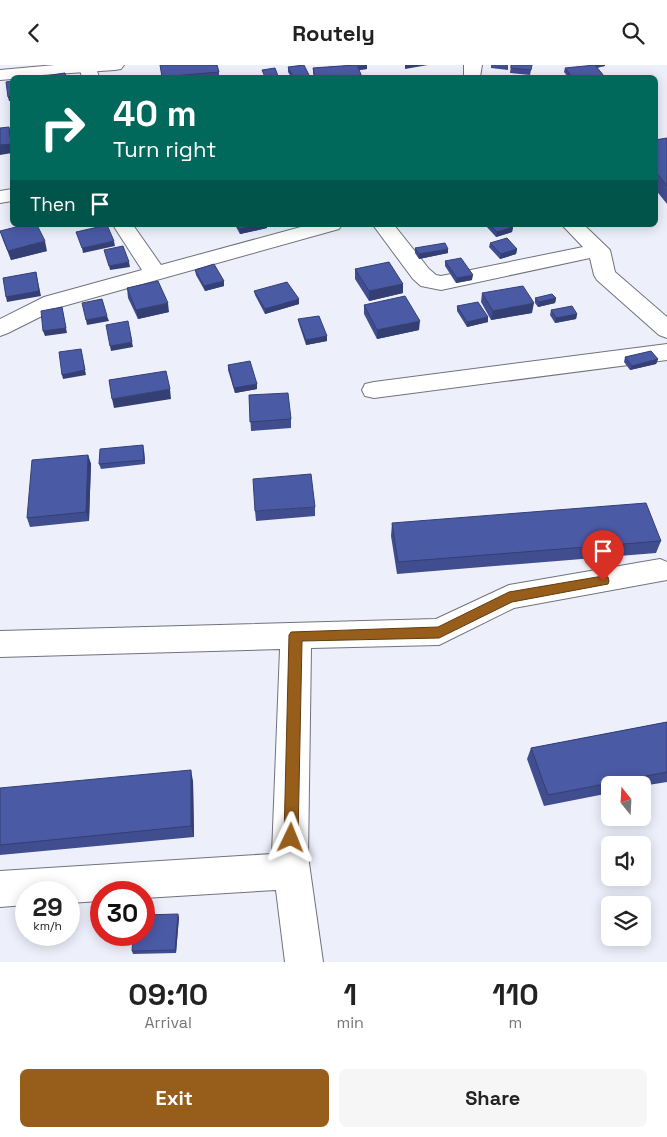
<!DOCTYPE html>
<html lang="en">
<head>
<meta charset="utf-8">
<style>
  :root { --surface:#fff; --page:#f6f6f6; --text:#222; --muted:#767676; --accent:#975d1a }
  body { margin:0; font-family:"Space Grotesk",sans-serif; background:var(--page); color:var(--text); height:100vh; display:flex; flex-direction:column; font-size:19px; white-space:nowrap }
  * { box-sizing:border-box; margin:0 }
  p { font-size:16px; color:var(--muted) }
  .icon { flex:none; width:28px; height:28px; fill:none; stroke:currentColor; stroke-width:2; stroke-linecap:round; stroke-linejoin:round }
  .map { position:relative; height:897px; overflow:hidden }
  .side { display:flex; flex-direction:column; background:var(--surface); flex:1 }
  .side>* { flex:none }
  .top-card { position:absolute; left:10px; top:10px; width:648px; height:152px; border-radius:8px; box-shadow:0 2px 12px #0003; background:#00695c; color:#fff; overflow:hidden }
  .needle { width:32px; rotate:342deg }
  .buttons { position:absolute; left:601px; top:711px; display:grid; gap:10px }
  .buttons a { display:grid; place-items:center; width:50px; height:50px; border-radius:8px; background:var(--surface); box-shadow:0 2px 12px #0003; font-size:25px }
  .speed { position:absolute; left:15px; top:816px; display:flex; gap:10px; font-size:25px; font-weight:700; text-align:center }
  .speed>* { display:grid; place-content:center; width:65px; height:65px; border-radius:50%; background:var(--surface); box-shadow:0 2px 12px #0003; line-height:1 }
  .speed small { font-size:12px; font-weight:400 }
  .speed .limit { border:8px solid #d22; background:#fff; color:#111 }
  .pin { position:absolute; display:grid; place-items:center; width:42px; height:42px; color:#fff; margin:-51px -21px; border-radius:50% 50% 50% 0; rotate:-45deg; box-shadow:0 0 5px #0007 }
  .pin .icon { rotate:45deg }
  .me { position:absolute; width:55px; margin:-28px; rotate:2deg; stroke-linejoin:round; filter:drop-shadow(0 0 4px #0008) }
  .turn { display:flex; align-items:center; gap:18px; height:105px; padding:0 20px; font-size:22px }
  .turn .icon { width:65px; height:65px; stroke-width:2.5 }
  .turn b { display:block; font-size:35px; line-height:42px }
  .then { display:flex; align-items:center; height:48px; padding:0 20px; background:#0003; gap:10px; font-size:19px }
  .eta { display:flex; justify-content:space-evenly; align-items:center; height:85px; text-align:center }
  .eta b { font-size:30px; font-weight:700; line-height:35px }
  .action { display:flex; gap:10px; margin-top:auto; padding:10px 20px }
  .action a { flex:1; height:58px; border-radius:8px; background:var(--accent); color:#fff; font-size:20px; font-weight:700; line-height:58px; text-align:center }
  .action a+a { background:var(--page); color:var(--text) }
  header { display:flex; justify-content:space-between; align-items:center; height:65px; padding:0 20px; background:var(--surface); font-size:22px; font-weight:700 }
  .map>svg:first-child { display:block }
</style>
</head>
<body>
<header><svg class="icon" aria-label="back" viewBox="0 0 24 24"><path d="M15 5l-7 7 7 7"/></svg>Routely<svg class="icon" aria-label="search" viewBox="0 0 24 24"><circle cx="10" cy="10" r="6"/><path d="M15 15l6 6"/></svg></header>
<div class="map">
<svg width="667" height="897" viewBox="0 0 667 897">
  <rect width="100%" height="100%" fill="#edf0fb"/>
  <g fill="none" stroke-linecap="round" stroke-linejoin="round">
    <defs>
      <path id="street" d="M81,0H95L99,12H82L79,2Z
        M464,0H482L480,12H464Z
        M12,124V136L0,138V126Z
        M113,160H133L161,200L308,160H342L339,164L60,242L8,268L0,271V254L44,232L142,205Z
        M373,160H394L429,204L436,210L441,211L583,182L562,160H584L610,185L615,207L667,252V273L659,270L597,215L594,210L590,193L441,225L421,221L413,214Z
        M667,279V295L374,333L365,331L362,325L365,319L374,317Z
        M660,494L667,497V515L514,543L439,580L311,583L308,791L323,897H285L276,825L144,833V828H101V836L69,838V828H26V840L0,842V806L272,789L280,584L0,592V566L436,554L509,520Z"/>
      <path id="secondary" d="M55,0H124L121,4L115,5L12,12V14L0,15V5Z"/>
    </defs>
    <use href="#street" stroke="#70737c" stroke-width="2"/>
    <use href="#secondary" stroke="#70737c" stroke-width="2"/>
    <use href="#street" fill="#fff" fill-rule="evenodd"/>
    <use href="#secondary" fill="#fff" fill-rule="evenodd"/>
  </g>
  <path fill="#404d8e" d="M160,0L219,7V11L222,12H162Z
    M355,0H367V4L359,5L362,12H314L313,8V3Z
    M491,0H508V5L491,3Z
    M511,0L531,5L530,10L510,8Z
    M605,1L597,3L604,11V12H568L564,7L565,3Z
    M288,2L310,12H291L288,7Z
    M667,73V139L655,124V75Z
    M235,160H267V163L240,169Z
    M486,160H511L513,162L512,167L496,172L486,161Z
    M0,166L47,186L11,195L3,175Z
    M490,178L517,184L516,189L500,194L489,182Z
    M415,183L448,188L419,194L415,188Z
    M445,196L472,215L456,218L445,201Z
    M355,204L403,219V228L369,236L355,214Z
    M195,205L224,221L205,226L196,210Z
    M127,223L169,247L138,254L128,233Z
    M254,226L299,239L265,249L255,230Z
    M482,228L532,248L491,255L481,237Z
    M535,233H556L555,238L538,242L535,238Z
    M364,240L419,265L377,274L364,249Z
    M457,241L488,252V257L467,262L457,246Z
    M551,245L577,249L576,254L555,258L550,250Z
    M298,254L327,271V276L306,280L299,259Z
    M625,292L658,294L656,299L630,305L624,297Z
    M228,300L257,324L235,328L228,305Z
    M249,330L291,354V363L251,366Z
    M144,385L145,399L101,404L99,399Z
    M88,390L91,399L89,456L30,462L27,453Z
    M315,442V451L256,456L255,446Z
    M392,458L661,476L656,488L397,509L391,471Z
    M667,657V717L642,721V720H610V728L544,741L527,694L531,683Z
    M193,716L194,772L0,790V723Z
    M179,852L176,888L133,889L132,886Z"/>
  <path fill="#343f74" d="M367,0V4L359,5V1Z
    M405,0H428L405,4Z
    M594,0H605V1L593,3Z
    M278,11V12H265Z
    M12,31V36H9L8,32Z
    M9,62L11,71L12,88L0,90V80Z
    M258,160H267V163L240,169L239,164Z
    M513,162L512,167L496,172L497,167Z
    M45,176L47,186L11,195L8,186Z
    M114,176L115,181L83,188L82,183Z
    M448,184V188L419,194V189Z
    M517,184L516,189L500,194L501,189Z
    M129,197L130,202L110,205L109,201Z
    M36,207L41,231L7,237L6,232Z
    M473,210L472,215L456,218L457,213Z
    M224,216V221L205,226L204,221Z
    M403,219V228L369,236V226Z
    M556,233L555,238L538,242L539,237Z
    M299,234V239L265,249V244Z
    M168,238L169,247L138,254L136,245Z
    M534,238L532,248L491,255L493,246Z
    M62,242L67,268L45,271L43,266Z
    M577,249L576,254L555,258L556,253Z
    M107,251L109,256L87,260L86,255Z
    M488,252V257L467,262V257Z
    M420,256L419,265L377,274V265Z
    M327,271V276L306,280V275Z
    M132,277L133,282L111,286L110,281Z
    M81,284L86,310L63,314L62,310Z
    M658,294L656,299L630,305L632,301Z
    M257,319V324L235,328L234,323Z
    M170,324L171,334L114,343L112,334Z
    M143,380L144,385L145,399L144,395Z
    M88,390L91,399L89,456L86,447Z
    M191,705L193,716L194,772L191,761Z
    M178,849L179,852L176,888L175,885Z"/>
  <path fill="#4b5aa5" stroke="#343f74" d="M160,0H217L219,7L162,12Z
    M304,0L310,12H293L288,2Z
    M355,0H357L362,12H315L313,3Z
    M511,0H532L531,5L511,3Z
    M595,0L604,11L594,12H572L565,3Z
    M275,3L278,11L265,12L262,5Z
    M65,8L66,12H38Z
    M221,11L222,12H203Z
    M12,16V31L8,32L6,17Z
    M9,62L11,79L0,80V63Z
    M667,73V121L655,106V75Z
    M24,160H37L45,176L8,186L0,166Z
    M107,160L114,176L82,183L76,167Z
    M237,160H258L239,164Z
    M490,160H511L513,162L497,167Z
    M507,173L517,184L501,189L490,178Z
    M445,178L448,184L419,189L415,183Z
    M123,181L129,197L109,201L104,185Z
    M461,193L473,210L457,213L445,196Z
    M389,197L403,219L369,226L355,204Z
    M214,199L224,216L204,221L195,205Z
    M36,207L39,226L6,232L3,213Z
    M158,216L168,238L136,245L127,223Z
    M287,217L299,234L265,244L254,226Z
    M523,221L534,238L493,246L482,228Z
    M552,229L556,233L539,237L535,233Z
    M405,231L420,256L377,265L364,240Z
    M102,234L107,251L86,255L82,238Z
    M478,237L488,252L467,257L457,241Z
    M572,241L577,249L556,253L551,245Z
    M62,242L66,263L43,266L41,246Z
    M319,251L327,271L306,275L298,254Z
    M128,256L132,277L110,281L106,260Z
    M81,284L85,305L62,310L59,287Z
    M651,286L658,294L632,301L625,292Z
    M250,296L257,319L234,323L228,300Z
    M166,306L170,324L112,334L109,315Z
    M288,328L291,354L250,357L249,330Z
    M143,380L144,395L99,399L100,384Z
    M88,390L86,447L27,453L32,395Z
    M311,409L315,442L255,446L253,414Z
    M646,438L661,476L398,497L392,458Z
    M667,657V707L548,730L531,683Z
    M191,705V761L0,780V723Z
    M178,849L175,885L132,886L133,870H144V850Z"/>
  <path fill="#975d1a" stroke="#623c11" d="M603,511L608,512L609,516L608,519L512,537L439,573L302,576L298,773L296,778L291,780L286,778L284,773L289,570L291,567L438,562L509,527Z"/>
</svg>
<div class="buttons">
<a><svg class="needle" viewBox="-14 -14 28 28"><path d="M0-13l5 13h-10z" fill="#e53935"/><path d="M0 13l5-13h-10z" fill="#767676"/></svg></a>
<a><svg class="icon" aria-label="sound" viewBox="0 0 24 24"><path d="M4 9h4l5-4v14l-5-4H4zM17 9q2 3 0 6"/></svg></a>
<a><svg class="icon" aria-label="layers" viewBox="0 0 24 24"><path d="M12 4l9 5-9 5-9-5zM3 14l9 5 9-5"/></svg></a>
</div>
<div class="speed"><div>29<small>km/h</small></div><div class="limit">30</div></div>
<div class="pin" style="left:603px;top:516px;background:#d93025"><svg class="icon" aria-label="arrive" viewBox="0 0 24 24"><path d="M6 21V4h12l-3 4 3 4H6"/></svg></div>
<svg class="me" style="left:291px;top:773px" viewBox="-20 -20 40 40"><path d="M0-17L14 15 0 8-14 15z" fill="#975d1a" stroke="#fff" stroke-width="4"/></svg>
<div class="top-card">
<div class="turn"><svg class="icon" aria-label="right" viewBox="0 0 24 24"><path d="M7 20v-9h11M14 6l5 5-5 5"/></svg><div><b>40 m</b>Turn right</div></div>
<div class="then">Then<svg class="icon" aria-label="arrive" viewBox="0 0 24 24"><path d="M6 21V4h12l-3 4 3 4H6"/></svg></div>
</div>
</div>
<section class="side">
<div class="eta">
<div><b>09:10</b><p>Arrival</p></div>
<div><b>1</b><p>min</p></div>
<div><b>110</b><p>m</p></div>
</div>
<div class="action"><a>Exit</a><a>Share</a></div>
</section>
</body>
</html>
